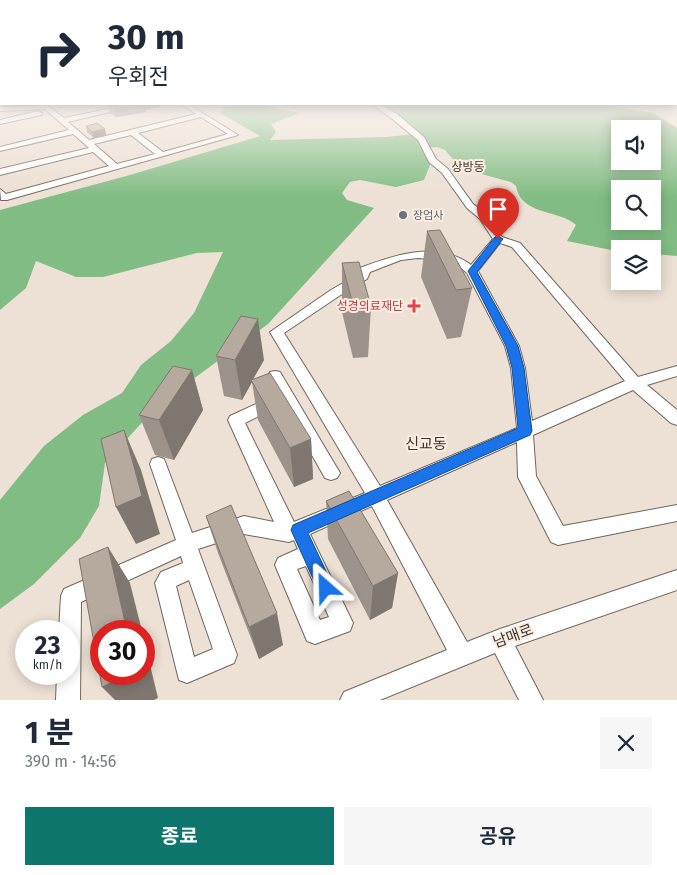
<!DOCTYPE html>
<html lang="ko">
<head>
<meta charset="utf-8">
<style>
  :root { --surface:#fff; --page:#f6f6f7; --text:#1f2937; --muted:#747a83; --accent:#0f766e }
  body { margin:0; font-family:"Fira Sans","Noto Sans KR",sans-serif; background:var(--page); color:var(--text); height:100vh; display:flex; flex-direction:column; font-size:19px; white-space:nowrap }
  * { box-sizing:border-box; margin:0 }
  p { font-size:16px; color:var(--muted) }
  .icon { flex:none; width:28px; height:28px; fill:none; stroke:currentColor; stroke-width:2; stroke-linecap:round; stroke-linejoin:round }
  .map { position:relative; height:700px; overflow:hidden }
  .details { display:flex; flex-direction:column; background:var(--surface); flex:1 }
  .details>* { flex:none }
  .guide { position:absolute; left:0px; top:0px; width:678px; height:105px; box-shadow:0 2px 12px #0003; background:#fff; color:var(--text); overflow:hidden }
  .buttons { position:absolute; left:611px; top:120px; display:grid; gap:10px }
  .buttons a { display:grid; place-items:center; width:50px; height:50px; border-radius:0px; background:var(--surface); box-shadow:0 2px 12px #0003; font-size:25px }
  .speed { position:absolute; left:15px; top:620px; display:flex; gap:10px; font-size:25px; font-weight:700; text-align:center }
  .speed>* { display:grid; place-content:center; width:65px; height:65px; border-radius:50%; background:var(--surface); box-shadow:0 2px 12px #0003; line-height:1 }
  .speed small { font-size:12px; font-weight:400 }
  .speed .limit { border:8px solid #d22; background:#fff; color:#111 }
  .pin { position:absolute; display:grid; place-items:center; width:42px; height:42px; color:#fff; margin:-51px -21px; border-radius:50% 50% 50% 0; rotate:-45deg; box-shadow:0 0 5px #0007 }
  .pin .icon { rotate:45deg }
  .me { position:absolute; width:55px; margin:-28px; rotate:335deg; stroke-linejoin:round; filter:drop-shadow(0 0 4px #0008) }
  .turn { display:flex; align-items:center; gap:18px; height:105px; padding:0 25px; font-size:22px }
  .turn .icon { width:65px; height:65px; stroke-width:2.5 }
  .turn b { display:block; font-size:35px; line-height:42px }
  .round { display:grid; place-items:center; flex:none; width:52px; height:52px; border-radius:0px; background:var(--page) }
  .head { display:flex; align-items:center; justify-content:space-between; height:85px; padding:0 25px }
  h1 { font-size:30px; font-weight:700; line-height:38px }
  .primary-button { display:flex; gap:10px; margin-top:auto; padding:10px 25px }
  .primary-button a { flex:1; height:58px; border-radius:0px; background:var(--accent); color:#fff; font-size:20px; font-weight:700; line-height:58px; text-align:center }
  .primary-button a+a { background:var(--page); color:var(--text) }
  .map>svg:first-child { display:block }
</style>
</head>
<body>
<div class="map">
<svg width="677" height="700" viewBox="0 0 677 700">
  <rect width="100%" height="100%" fill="#ede0d4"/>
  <path fill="#80bc83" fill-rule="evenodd" d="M236,104H255L299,113L271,124L276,132L270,140L386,137L414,134L382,104H596L653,113L677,128V256L653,254L652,249H620V252L616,251L567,241L576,225C559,209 521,216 516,186L511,182L474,172L458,165L445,150L437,147L426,148L432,160L424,180L396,187L360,180L350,182L342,193L347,200L374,208L268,324L158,405L105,463L99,506L80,538L34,584L0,609V500L44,446L83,415L122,393L141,365L171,341L194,313L223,252L197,253L103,277H76L36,261L26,288L0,310V210L130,175L260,136L220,113L224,107ZM620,129H652V161H620ZM620,189H652V221H620Z"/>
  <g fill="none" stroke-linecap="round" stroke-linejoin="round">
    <defs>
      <path id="minor" d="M132,104H143L68,122L89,140L196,114L181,104H188L238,135L7,200H1L0,189L6,194L109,166L93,152L0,175V169L89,148L73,134L0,151V147L69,130L45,109L0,111V107L47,105L64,118ZM201,117L228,134L163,152L138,133ZM131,135L155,154L117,164L94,144Z
        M371,104H379L397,114L424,137L436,159L448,169L473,204L488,215L502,237L520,243L638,377L677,366V376L647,385L677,410V425L671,423L633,390L533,435L536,476L563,526L677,505V521L558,545L551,542L518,477L517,442L387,500L467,642L500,629L677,570V590L515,646L543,700H519L495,653L380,700H340L344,692L447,650L372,506L310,534L353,623L350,631L315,644L307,641L275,565L278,558L298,549L294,540L289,542L244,534L198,549L237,655L234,663L187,683L179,680L155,583L161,572L183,563L181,556L81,602L80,700H56L57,674H69V631H59L61,596L64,589L176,540L150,464L152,459L158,457L164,459L192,533L244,516L274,522L228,420L230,416L278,394L268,376L270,372L275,371L280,372L340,473L337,478L331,480L325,478L283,404L245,423L294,522L365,493L270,332L331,290L357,275L360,268C394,255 438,240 471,265L493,239L480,219L467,208L442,173L429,162L418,140L391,118ZM500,243L512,247L625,381L532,421L525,368L519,346L478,271ZM418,258L446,260L455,263L467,273L505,346L511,368L517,428L380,486L284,333L339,296L367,279L370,272L401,260ZM306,566L329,617L320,620L297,569ZM189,580L213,649L194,657L176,586Z
        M38,111L42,113L41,115L0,124V120Z"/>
      <path id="major" d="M676,102L677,108L670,104H676Z"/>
    </defs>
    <use href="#minor" stroke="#71665c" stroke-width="2"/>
    <use href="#major" stroke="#fff" stroke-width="2"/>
    <use href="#minor" fill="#fff" fill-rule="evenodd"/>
    <use href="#major" fill="#fad5b8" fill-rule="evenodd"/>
  </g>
  <path fill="#9d9289" d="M108,105L160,107L145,110L146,112L116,117L110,113Z
    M86,126L105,129L106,135L94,138L87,132Z
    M427,231L472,288L461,337L447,339L421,277Z
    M342,263L371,307L368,357L353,358L342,312Z
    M216,356L264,360L253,379L311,439L313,479L294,487L258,420L252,382L242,400L224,396Z
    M192,370L203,410L174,460L155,455L139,415Z
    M326,501L398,573L392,608L370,620L328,539Z
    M206,516L283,645L259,659L218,553Z"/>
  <path fill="#7f776f" d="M142,104H160V107L145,110L146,112L116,117L114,109Z
    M105,129L106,135L94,138L92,132Z
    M258,319L264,360L252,381L251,380L252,382L242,400L235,360Z
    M192,370L203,410L174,460L159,420Z
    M124,430L141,470L160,534L136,544L116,507Z
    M311,439L313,479L294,487L290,448Z
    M108,547L130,583L142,631H127Z
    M398,573L392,608L370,620L373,586Z
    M277,613L283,645L259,659L249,627Z
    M144,640L158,698L154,700H115L102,687L128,674H144Z"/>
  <path fill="#b6aa9f" stroke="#7f776f" d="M112,104H144L114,109L108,105Z
    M97,123L105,129L92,132L86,126Z
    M440,230L472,288L456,290L427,231Z
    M359,262L371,307L354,309L342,263Z
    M241,316L258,319L235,360L216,356Z
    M173,366L192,370L159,420L139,415Z
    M270,373L311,439L290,448L251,380Z
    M124,430L142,496L116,507L101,439Z
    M349,491L398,573L373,586L326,501Z
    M231,505L277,613L249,627L206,516Z
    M108,547L127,631H101V674H128L102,687L79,559Z"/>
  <linearGradient id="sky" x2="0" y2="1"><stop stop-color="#75bbe9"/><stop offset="0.5" stop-color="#f7f1ec"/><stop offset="1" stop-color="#f7f1ec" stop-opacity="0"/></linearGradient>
  <rect width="677" height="197" fill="url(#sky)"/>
  <path fill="#1a73e8" stroke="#114b97" d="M498,236L503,239L477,272L518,346L524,368L532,431L530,435L308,533L334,588L331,594L326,597L320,594L291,530L293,525L518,428L512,368L506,346L468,271L495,237Z"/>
  <circle fill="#6b7280" stroke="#faede1" stroke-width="2" cx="403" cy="215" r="5"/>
  <path fill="#e0444e" stroke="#faede1" stroke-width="2" d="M411.5 298.5h5v5h5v5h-5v5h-5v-5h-5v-5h5z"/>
  <g text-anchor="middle" stroke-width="4" stroke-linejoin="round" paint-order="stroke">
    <g font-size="11" fill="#5b616d" stroke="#faede1" text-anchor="start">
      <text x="413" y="219">장엄사</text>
    </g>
    <g font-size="12" fill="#41372e" stroke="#faede1">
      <text x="468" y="171">상방동</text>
    </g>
    <g font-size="12" fill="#be3a42" stroke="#faede1" text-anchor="end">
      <text x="403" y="310">성경의료재단</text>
    </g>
    <g font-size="15" fill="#41372e" stroke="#faede1">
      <text x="426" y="449">신교동</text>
    </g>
    <g font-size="15" fill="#3c3732" stroke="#faede1">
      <text transform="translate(513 636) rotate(-20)" y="5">남매로</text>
    </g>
  </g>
</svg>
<div class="buttons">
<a><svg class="icon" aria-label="sound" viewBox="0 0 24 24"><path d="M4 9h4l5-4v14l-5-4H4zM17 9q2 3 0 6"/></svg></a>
<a><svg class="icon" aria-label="search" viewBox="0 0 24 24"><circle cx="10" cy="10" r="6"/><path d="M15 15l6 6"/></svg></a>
<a><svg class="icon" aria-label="layers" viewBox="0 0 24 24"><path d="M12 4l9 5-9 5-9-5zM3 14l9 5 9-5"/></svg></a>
</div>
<div class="speed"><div>23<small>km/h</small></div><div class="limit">30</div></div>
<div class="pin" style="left:498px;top:239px;background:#d93025"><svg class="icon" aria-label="arrive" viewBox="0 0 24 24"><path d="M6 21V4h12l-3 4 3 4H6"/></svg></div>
<svg class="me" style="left:326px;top:588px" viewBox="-20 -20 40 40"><path d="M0-17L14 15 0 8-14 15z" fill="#1a73e8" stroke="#fff" stroke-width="4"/></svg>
<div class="guide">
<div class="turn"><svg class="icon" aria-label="right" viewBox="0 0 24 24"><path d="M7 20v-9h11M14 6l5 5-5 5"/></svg><div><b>30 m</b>우회전</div></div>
</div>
</div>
<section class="details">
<div class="head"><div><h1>1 분</h1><p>390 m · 14:56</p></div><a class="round"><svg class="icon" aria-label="close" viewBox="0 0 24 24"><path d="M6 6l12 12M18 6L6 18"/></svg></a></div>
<div class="primary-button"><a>종료</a><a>공유</a></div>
</section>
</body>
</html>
